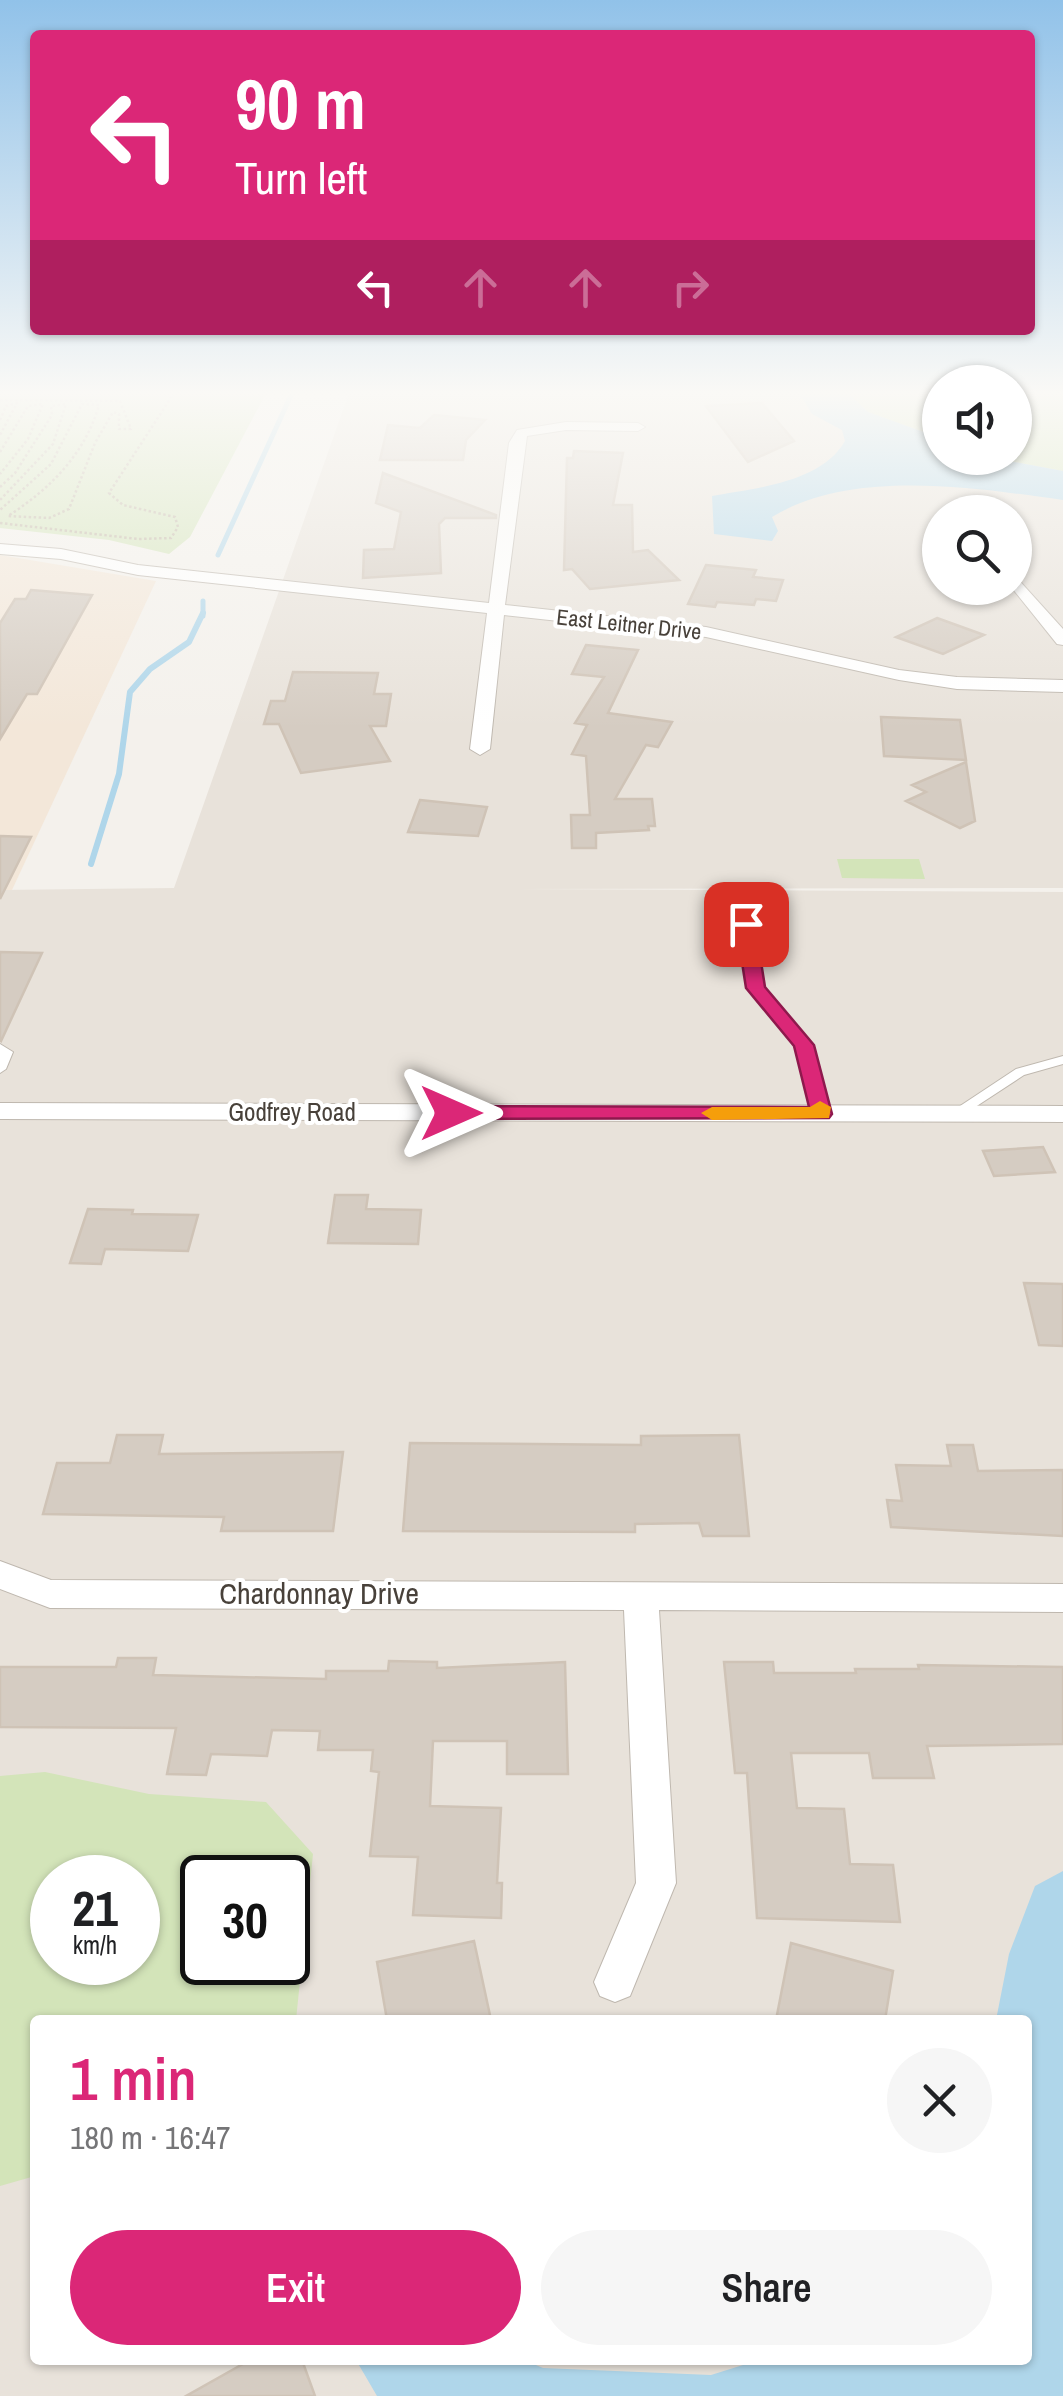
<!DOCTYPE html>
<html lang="en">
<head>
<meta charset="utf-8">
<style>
  :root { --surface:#fff; --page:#f6f6f6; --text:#202124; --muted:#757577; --accent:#db2777 }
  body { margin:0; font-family:"Archivo Narrow",sans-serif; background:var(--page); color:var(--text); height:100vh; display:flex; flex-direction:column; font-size:38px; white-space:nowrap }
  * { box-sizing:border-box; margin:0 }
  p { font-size:32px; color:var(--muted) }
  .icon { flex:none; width:55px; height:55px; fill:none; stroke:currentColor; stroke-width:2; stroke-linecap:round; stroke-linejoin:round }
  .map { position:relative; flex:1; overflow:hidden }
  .drawer { position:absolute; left:30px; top:2015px; width:1002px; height:350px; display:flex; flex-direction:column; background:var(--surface); border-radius:10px; box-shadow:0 2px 8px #0004 }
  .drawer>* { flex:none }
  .guide { position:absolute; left:30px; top:30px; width:1005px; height:305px; border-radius:10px; box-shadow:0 2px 8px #0004; background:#db2777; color:#fff; overflow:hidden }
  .buttons { position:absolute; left:922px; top:365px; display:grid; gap:20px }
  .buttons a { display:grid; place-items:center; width:110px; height:110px; border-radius:50%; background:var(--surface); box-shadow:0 2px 8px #0004; font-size:50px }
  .speed { position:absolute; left:30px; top:1855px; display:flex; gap:20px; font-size:50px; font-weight:700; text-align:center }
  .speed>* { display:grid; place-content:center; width:130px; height:130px; border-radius:50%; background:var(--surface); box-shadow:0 2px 8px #0004; line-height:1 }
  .speed small { font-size:25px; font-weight:400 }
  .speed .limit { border:5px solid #111; border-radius:15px; background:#fff; color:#111 }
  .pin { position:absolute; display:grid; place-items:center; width:85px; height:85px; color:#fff; margin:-42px; border-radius:20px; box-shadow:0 5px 15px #0006 }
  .me { position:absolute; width:110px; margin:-55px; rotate:90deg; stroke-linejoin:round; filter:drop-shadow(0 0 8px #0008) }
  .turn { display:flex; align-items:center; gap:35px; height:210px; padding:0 40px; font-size:45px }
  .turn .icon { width:130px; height:130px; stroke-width:2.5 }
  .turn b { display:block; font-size:70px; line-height:85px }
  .lanes { display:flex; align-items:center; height:95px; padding:0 40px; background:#0003; justify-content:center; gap:50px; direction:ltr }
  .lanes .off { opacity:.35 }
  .round { display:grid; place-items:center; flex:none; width:105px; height:105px; border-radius:52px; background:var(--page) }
  .overview { display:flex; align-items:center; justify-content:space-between; height:170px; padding:0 40px }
  h1 { font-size:60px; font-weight:600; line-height:75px; color:var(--accent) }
  .action { display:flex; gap:20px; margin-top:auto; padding:20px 40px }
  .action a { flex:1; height:115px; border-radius:60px; background:var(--accent); color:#fff; font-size:40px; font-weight:600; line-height:115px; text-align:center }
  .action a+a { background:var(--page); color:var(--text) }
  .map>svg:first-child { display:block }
</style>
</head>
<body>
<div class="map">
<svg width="1063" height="2396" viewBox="0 0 1063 2396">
  <rect width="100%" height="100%" fill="#f4f1ec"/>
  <path fill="#e8e2da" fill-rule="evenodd" d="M349,393H940V458H1015V393H1063V888L517,889L1063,892V2396H0V890L174,888ZM940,512H1015V588H940ZM52,1878H138V1962H52ZM202,1878H288V1962H202ZM35,2020H1028V2360H35Z"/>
  <path fill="#f3e7d9" d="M0,555L156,581L12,890H0Z"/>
  <path fill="#d3e4b9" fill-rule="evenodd" d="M0,393H266L190,537L169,554L109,540L0,528Z
    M848,393H940V438L868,412Z
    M1015,393H1063V471L993,458H1015Z
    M837,859H919L925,879L842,878Z
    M45,1772L149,1794L266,1802L313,1854L296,2020H35V2176L0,2186V1776ZM52,1878H138V1962H52ZM202,1878H288V1962H202Z"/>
  <path fill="#afd6ea" d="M799,393H848L868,412L940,438V458H993L1063,471V500C975,488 853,468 772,517L778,531L772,541L714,534L712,496C755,488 821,483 845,441L842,430L812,414Z
    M1063,1871V2396H377L356,2360H524L543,2368L711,2375L759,2360H1028V2020H996L1009,1954L1035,1886Z"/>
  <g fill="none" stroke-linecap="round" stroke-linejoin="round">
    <path stroke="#afd6ea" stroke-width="5" d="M218,555L292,393
      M203,601V616"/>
    <path stroke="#afd6ea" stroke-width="6" d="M91,864L119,774L130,692L150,669L189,642L203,613"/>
  </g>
  <path fill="#d5ccc2" stroke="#cfc3b6" stroke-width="2.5" d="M762,403L794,441L748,462L706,406Z
    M434,415L485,420L466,440L463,460H380L388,425L420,428Z
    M574,451L623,453L613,505H632L633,552L648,550L679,580L590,589L572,569L564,570L567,458H573Z
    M383,473L496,515V518H445L439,524L441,573L363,578L364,550L394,549L401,512L376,503Z
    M706,565L756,570L753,577L783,580L776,601L756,599L754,605L717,602L715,607L688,604Z
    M31,590L92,595L37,694H27L0,739V623L15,599H26Z
    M937,618L984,635L943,654L896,637Z
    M586,645L638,650L608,713L672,722L658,747L646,745L615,799H652L655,826H648L649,830L596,833V848H572L571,815H590L586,756L572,754L587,725L575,723L604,677L572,674Z
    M293,672L378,673L374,694H391L386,726H370L390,761L301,773L279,724H264L271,701H285Z
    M881,717L960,720L966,760L884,756Z
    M966,762L975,821L960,828L906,801L926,792L912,785Z
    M420,800L487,807L478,836L408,832Z
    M0,836L31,837L0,899Z
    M0,952L42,953L1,1041L0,1040Z
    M1043,1147L1055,1172L994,1176L983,1151Z
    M335,1195H368L366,1209L421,1210L418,1244L328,1243Z
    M88,1209L133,1210L132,1214L198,1215L188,1251L105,1249L101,1264L70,1263Z
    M1024,1283L1063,1284V1346L1039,1345Z
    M117,1435H163L159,1454L343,1452L333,1531H221L224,1517L43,1514L57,1463H110Z
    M739,1435L749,1536H703L699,1523L635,1524V1532L403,1531L410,1443L641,1445V1436Z
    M947,1445H973L978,1471L1063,1470V1536L891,1527L887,1500L902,1501L896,1465L951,1466Z
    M118,1658H156L153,1675L326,1679V1671H388L389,1661L437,1662V1668L565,1662L568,1774H507V1741H433L430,1806L501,1808L497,1883H502L501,1918L413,1915L418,1857L370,1856L379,1772L371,1771L373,1750H318L320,1731L272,1730L267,1756L211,1754L206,1775L167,1774L176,1728L0,1727V1667H116Z
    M724,1662H773L774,1673H856L855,1669H919L918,1665L1063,1667V1744L927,1746L934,1778H873L869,1753H791L797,1808L844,1809L850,1864L893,1865L900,1922L757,1918L747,1773H735Z
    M474,1941L491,2020H387L377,1962Z
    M791,1943L893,1971L885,2020H776Z
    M250,2360H302L315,2396H186Z"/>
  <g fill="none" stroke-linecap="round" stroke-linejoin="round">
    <defs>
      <path id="service" d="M746,921L752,924L762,987L810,1045L828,1114L826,1117H816L814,1114L798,1046L750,988L740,924Z
        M0,1044L13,1052L6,1069L0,1073Z
        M1063,1056V1064L1024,1075L960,1117H950L948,1114L1016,1069Z"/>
      <path id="minor" d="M566,422L638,423L645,427L638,431L566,430L527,436L505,605L706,627L899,670L957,677L1063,680V692L957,689L899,680L706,637L504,615L490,749L480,755L470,749L487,613L138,575L61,559L0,554V544L61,549L138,565L489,603L509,443L517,430Z
        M1015,576L1063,629V645L1057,644L1012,588Z
        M0,1103L1063,1106V1122L0,1119Z
        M0,1561L51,1580L1063,1584V1612L659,1610L676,1883L630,1996L615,2002L600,1996L594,1982L636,1883L624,1610L50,1608L0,1589Z"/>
    </defs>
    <use href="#service" stroke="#bfb8af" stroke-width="2"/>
    <use href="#minor" stroke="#bfb8af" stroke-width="2"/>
    <path stroke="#bfb3a1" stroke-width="2.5" stroke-dasharray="2.5 2.5" stroke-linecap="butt" d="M0,400L120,401L131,429H119V414L113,412L95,443L69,509L49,518L8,516C50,489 85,454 99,405L82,404L51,464L0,510
      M0,420L6,406L17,403L0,435
      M0,452L28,406L43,404L28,439L0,474
      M0,487L15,473L52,415L51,406L66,404L53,444L0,500
      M0,523L138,539L171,538L178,527L175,517L123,505L109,493L174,393"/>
    <use href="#service" fill="#fff" fill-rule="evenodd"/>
    <use href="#minor" fill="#fff" fill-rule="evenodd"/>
  </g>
  <linearGradient id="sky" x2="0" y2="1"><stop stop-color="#91c2e9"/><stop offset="0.54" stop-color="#faf9f6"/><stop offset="1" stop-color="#faf9f6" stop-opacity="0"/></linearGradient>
  <rect width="1063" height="728" fill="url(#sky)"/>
  <path fill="#db2777" stroke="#8e194d" stroke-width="2.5" d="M746,919L755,924L765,987L814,1045L832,1114L829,1118L451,1119L441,1113L451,1106L809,1107L794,1046L746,988L736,924Z"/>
  <path fill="#f59e0b" d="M820,1101L831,1107L829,1118L712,1120L701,1113L712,1107H810Z"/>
  <g text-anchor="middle" stroke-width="8" stroke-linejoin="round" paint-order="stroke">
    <g font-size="22" fill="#48413a" stroke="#fff">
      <text transform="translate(629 624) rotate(6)" y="8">East Leitner Drive</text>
    </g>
    <g font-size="25" fill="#48413a" stroke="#fff">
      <text x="292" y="1121">Godfrey Road</text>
    </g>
    <g font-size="30" fill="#48413a" stroke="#fff">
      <text x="319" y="1604">Chardonnay Drive</text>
    </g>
  </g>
</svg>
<div class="buttons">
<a><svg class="icon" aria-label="sound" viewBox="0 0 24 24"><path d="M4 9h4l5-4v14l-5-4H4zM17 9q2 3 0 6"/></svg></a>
<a><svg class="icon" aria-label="search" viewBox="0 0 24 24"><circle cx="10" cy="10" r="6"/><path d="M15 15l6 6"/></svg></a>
</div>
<div class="speed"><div>21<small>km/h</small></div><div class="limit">30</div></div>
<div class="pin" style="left:746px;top:924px;background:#d93025"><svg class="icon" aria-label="arrive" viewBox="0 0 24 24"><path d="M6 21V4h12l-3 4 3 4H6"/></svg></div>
<svg class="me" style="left:451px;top:1113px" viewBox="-20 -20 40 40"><path d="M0-17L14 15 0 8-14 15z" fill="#db2777" stroke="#fff" stroke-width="4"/></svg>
<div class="guide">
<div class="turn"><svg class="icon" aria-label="left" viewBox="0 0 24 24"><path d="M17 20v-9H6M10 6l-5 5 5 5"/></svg><div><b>90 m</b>Turn left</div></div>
<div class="lanes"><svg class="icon" aria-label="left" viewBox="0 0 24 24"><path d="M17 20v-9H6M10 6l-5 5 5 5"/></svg><svg class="icon off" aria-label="ahead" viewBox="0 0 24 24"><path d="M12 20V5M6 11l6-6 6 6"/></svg><svg class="icon off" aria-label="ahead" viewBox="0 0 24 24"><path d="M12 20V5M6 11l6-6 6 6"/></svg><svg class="icon off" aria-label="right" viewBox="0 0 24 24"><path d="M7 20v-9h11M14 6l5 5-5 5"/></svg></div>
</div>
<section class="drawer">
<div class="overview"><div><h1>1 min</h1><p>180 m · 16:47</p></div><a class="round"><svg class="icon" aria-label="close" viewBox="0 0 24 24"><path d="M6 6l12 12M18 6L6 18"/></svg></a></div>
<div class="action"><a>Exit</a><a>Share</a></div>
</section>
</div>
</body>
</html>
